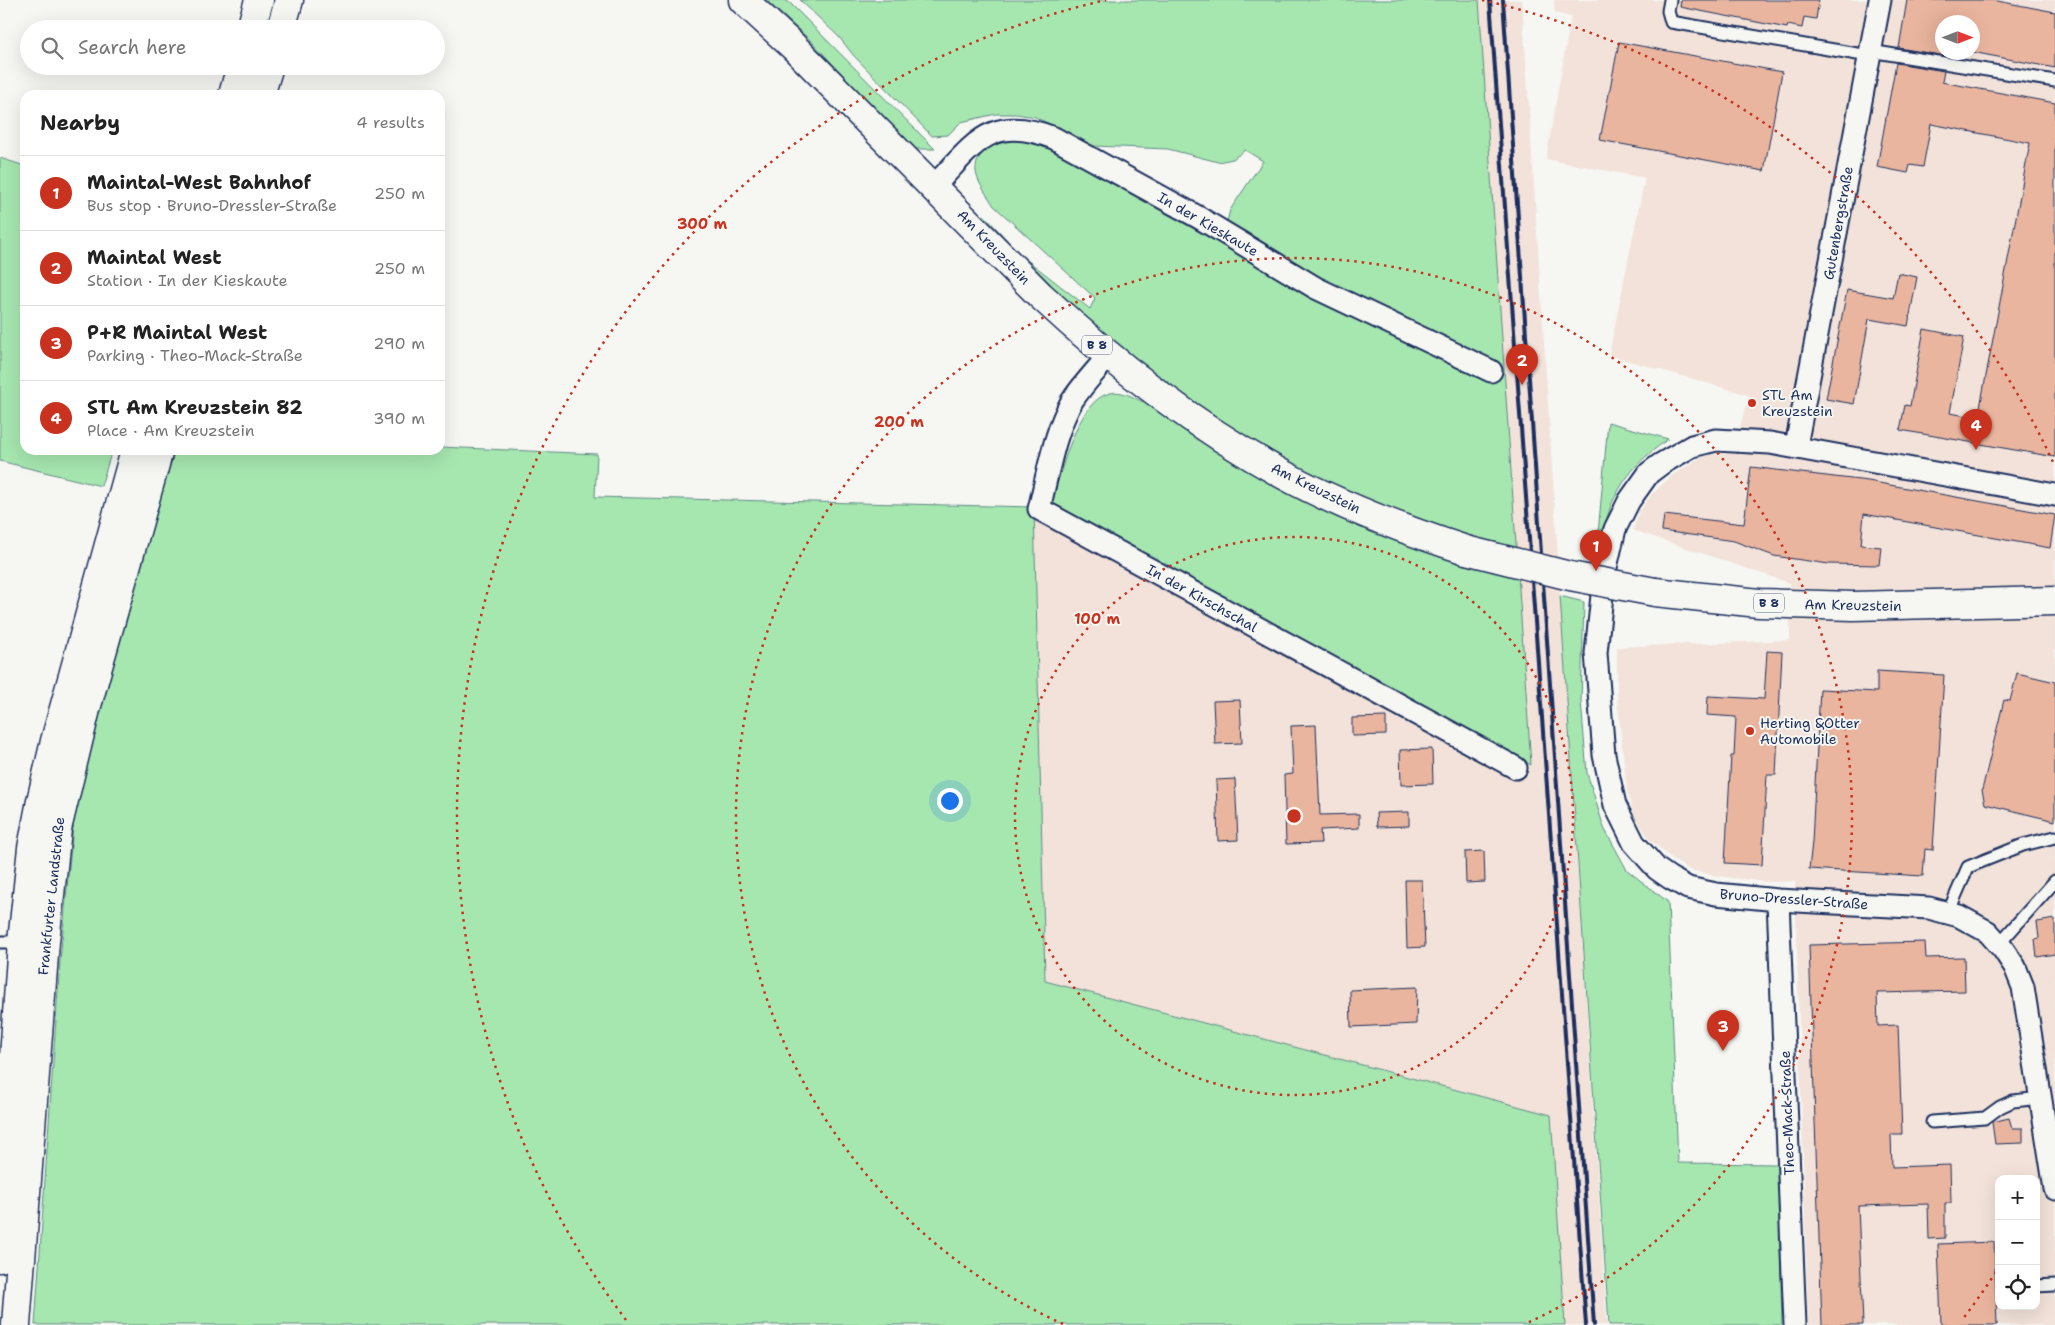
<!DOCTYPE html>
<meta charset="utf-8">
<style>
body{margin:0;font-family:"Shantell Sans",sans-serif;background:#f2f2f2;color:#222}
.controls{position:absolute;right:15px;bottom:15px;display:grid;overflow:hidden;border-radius:10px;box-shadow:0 5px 20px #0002}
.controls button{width:45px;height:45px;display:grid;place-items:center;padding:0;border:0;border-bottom:1px solid #e0e0e0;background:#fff;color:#222;font:25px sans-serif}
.compass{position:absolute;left:1935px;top:15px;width:45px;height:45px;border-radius:50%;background:#fff;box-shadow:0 5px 20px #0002;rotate:90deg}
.you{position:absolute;left:949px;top:800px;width:18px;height:18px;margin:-12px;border:4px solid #fff;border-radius:50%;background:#1a73e8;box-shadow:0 0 0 8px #1a73e833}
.badge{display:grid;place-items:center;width:32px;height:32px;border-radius:50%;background:#c8321e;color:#fff;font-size:16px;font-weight:700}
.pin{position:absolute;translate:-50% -41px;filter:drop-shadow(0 1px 2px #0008)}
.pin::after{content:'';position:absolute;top:26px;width:18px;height:15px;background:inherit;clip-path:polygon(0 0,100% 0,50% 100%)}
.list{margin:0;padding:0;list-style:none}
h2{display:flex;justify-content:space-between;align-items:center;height:65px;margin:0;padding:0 20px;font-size:21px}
h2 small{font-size:16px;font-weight:400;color:#767676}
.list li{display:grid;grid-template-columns:32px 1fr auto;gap:15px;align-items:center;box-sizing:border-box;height:75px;padding:0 20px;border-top:1px solid #e0e0e0}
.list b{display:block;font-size:19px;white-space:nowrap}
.list p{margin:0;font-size:16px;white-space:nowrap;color:#767676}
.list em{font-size:16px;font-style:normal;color:#767676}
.icon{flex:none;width:28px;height:28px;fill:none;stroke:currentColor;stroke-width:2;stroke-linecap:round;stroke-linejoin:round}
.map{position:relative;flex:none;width:2055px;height:1325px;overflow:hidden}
.search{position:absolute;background:#fff;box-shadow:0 5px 20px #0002;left:20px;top:20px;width:425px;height:55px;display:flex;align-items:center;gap:12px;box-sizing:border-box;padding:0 18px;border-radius:28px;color:#767676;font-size:19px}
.panel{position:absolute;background:#fff;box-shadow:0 5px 20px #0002;left:20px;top:90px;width:425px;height:365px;border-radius:15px}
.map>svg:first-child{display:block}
.built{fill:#f2e2d9;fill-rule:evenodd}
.green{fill:#a6e6af;stroke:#608a86}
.building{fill:#eab59e;stroke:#1b2f5e}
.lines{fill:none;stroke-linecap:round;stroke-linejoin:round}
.service-casing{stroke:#1b2f5e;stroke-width:15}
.minor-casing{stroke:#1b2f5e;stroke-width:25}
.secondary-casing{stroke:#1b2f5e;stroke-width:31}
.primary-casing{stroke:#1b2f5e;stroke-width:31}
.service{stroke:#f6f6f2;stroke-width:11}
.minor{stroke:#f6f6f2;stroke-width:21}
.secondary{stroke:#f6f6f2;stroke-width:28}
.primary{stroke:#f6f6f2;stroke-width:28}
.rail{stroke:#1b2f5e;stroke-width:4}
.primary-bridge-casing{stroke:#1b2f5e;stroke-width:31;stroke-linecap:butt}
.primary-bridge{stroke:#f6f6f2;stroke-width:28}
.ring{fill:none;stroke:#c8321e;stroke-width:2.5;stroke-dasharray:2.5 5}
.poi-dot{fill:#c8321e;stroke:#f6f6f2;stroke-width:2}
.labels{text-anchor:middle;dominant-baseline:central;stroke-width:4;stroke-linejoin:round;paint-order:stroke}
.shield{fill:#f6f6f2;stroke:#5d6b8a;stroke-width:1}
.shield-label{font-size:12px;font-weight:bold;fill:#1b2f5e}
.street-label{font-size:14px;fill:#1b2f5e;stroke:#f6f6f2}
.poi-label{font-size:14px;fill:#1b2f5e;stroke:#f6f6f2;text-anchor:start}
.centre{fill:#c8321e;stroke:#f6f6f2;stroke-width:2.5}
.ring-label{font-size:15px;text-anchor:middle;font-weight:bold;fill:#c8321e;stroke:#f6f6f2;stroke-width:4;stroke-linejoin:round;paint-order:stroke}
</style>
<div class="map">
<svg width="2055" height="1325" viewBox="0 0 2055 1325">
<rect width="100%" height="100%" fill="#f6f6f2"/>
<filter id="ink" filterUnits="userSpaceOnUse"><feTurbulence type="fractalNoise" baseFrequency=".02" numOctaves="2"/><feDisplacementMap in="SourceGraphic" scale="10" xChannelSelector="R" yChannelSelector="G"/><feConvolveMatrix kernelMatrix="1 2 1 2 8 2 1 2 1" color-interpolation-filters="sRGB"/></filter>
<g filter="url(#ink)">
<path class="built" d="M1479,0H1522L1607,1325H1565L1551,1115L1045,981L1034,507L1052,503L1530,765Z
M1554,0H2055V1325H1808L1795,881L1768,882L1717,876L1690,870L1675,861L1650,840L1634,815L1627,792L1617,696V647L1790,640V583L1633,530L1639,512L1651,495L1674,474L1703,456L1733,453L1749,395L1609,355L1645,178L1546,159L1571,17L1555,13ZM1942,22H1972V52H1942ZM1999,1179H2036V1306H1999Z"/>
<path class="green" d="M766,0H785L790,3L935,149H913L811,41Z
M800,0H1479L1531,765L1052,503C1060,475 1077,400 1110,393C1122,390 1133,397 1143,402L1159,378L1086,319L1025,265L983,219L984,215L1022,256L1090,309L1095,298L994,206C988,196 978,184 976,172C973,147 1009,137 1029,140C1036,141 1044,146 1050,149L1221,244L1230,210L1263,161L1245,150L1233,159L1218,162L1168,149L1094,146L1035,117L1016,114H996L961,122L948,135L932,136L854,56L839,37Z
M0,158L25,166V450H112L101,486L0,461Z
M1608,422L1668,439C1640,460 1628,471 1612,503C1607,514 1607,525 1598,534Z
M440,447L597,454L595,497L1034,507L1045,981L1551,1115L1565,1325H35L60,961L73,826L81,781L174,450H440Z
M1560,596L1584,602L1581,701L1587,773L1604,828L1627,870L1668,902L1678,1163L1778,1164L1782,1325H1609Z"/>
<path class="building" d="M1681,0H1819L1816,19L1804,17L1802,28L1788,25L1787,28L1680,7Z
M1907,0H1992L2055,12V68L1972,52V22H1942V52H1947L1946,56L1899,48Z
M1619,42L1782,72L1764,171L1600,140Z
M1896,63L1944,71L1942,82L2055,103V457L1900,430L1905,405L1910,406L1924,329L1964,337L1950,413L1978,418L2030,143L1931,124L1923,167L1910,165L1908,173L1877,167Z
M1898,273L1917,277L1908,326L1869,319L1854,404L1826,399L1847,290L1893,298Z
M1751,467L1868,481L2055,515L2050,548L1864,514L1861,545L1881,547L1879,565L1829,564L1774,556L1734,541L1662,531L1664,515L1744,524Z
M1767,651L1782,652L1776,775H1767L1762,865L1725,863L1731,756H1734L1736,717L1707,715L1708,696L1764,699Z
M1877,671L1944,675L1933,850L1925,849L1923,876L1809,869L1812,842L1820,689L1877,692Z
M2017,673L2055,682V821L1985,804L1982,790L2004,700L2010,701Z
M1240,700L1242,743L1215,744L1213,701Z
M1386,717V735L1352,736V718Z
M1316,725L1320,815L1359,814V828L1320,830L1321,843L1286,844L1284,775L1293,774L1291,726Z
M1432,749L1433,784L1401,785L1400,750Z
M1235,779L1238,840L1218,841L1216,780Z
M1409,812V826L1377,827L1376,813Z
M1484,851L1485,882L1466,883L1465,852Z
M1405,880H1422L1425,947L1407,948Z
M2055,919V954L2037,957L2035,939L2039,938L2037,922Z
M1925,942L1926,958L1964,957L1965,991L1877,993L1878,1026L1898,1025L1902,1134H1891L1892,1167L1950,1165L1951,1203H1945V1238L1929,1239L1928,1204L1858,1206L1863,1325H1822L1809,945Z
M1417,987L1416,1024L1351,1027L1350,990Z
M2009,1118L2012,1128H2023V1143L1995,1144L1992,1122Z
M1994,1242L1997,1325H1941L1938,1244Z"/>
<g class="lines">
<defs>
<path id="service" d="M1670,0L1668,11L1671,22L1869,56
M1870,51L2055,81
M1948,913L1968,867L2023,845L2055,837
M0,942H22
M1999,944L2055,881
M1932,1122L1985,1118L2000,1107L2013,1101L2041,1098
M2036,1286L2055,1285"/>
<path id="minor" d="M934,186C975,144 990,113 1054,138L1198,217L1316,288L1491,371
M1109,355C1097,370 1082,385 1072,401C1054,433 1048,473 1039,509L1516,768
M1796,446L1880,0
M2055,495L1770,443L1716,440L1692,446L1661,464L1649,473L1629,501L1615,529L1604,576L1596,653L1604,755L1615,805L1634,843L1657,869L1670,878L1688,888L1716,894L1778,900L1929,908L1959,916L1988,932L2003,949L2015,967L2023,987L2055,1189
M1778,900L1795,1325"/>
<path id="secondary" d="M251,29L259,0
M281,29L289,0
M233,95L241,66
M260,95L269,66
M0,1258L22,942L32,848L41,801L55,741L135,450
M16,1325L45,942L57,829L86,709L159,450"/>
<path id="primary" d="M743,0L794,47L1040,295C1114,364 1195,426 1284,475C1341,506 1404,530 1466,550
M1655,592L1759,603L1853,606L2055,601"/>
</defs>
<use href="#service" class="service-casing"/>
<use href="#minor" class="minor-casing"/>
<use href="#secondary" class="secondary-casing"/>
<use href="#primary" class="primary-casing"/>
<use href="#service" class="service"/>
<use href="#minor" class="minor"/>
<use href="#secondary" class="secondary"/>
<use href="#primary" class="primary"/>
<path class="rail" d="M1490,0L1586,1325
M1503,0L1594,1325"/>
<defs>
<path id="primary-bridge" d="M1466,550L1570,576L1655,592"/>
</defs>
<use href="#primary-bridge" class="primary-bridge-casing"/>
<use href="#primary-bridge" class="primary-bridge"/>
</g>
</g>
<g class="ring">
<circle cx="1294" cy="816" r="279"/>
<path d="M1063 1324A558 558 0 1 1 1525 1324"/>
<path d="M1996 1272A837 837 0 0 1 1962 1320M626 1320A837 837 0 0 1 1106 0M1482 0A837 837 0 0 1 2053 462"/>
</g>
<g class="poi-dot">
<circle cx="1752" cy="403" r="5"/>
<circle cx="1750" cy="731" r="5"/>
</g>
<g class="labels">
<g class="shield">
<rect x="1082" y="335.5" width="30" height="19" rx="4"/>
<rect x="1754" y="593.5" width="30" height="19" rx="4"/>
</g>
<g class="shield-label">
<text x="1097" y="345">B 8</text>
<text x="1769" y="603">B 8</text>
</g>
<g class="street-label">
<text transform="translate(1838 223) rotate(-80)">Gutenbergstraße</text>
<text transform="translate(1208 224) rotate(30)">In der Kieskaute</text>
<text transform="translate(994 247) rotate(46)">Am Kreuzstein</text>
<text transform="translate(1316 488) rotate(26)">Am Kreuzstein</text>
<text transform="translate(1202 598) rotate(29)">In der Kirschschal</text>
<text transform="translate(1853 605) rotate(1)">Am Kreuzstein</text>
<text transform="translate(51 896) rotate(-84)">Frankfurter Landstraße</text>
<text transform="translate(1794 899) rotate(4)">Bruno-Dressler-Straße</text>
<text transform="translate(1787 1113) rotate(-92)">Theo-Mack-Straße</text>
</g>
<g class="poi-label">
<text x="1762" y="395">STL Am<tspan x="1762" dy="16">Kreuzstein</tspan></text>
<text x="1760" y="723">Herting &amp;Otter<tspan x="1760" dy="16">Automobile</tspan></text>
</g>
</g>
<circle cx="1294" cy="816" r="8" class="centre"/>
<g class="ring-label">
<text x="702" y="229">300 m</text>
<text x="899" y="427">200 m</text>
<text x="1097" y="624">100 m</text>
</g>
</svg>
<div class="controls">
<button>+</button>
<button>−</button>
<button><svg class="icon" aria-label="locate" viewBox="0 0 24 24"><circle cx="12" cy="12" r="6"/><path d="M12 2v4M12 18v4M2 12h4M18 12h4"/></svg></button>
</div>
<svg class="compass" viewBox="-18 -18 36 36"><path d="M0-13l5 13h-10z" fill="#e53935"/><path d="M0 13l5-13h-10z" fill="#767676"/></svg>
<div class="you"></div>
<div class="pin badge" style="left:1596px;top:571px">1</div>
<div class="pin badge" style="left:1522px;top:385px">2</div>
<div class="pin badge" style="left:1723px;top:1051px">3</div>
<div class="pin badge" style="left:1976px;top:450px">4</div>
<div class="search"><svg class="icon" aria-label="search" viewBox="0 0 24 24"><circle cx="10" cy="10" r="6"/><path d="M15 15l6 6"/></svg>Search here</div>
<section class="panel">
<h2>Nearby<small>4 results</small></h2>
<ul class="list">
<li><span class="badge">1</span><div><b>Maintal-West Bahnhof</b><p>Bus stop · Bruno-Dressler-Straße</p></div><em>250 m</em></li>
<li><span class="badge">2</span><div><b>Maintal West</b><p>Station · In der Kieskaute</p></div><em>250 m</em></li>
<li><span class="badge">3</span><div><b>P+R Maintal West</b><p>Parking · Theo-Mack-Straße</p></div><em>290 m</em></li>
<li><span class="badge">4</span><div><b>STL Am Kreuzstein 82</b><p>Place · Am Kreuzstein</p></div><em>390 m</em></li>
</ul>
</section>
</div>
